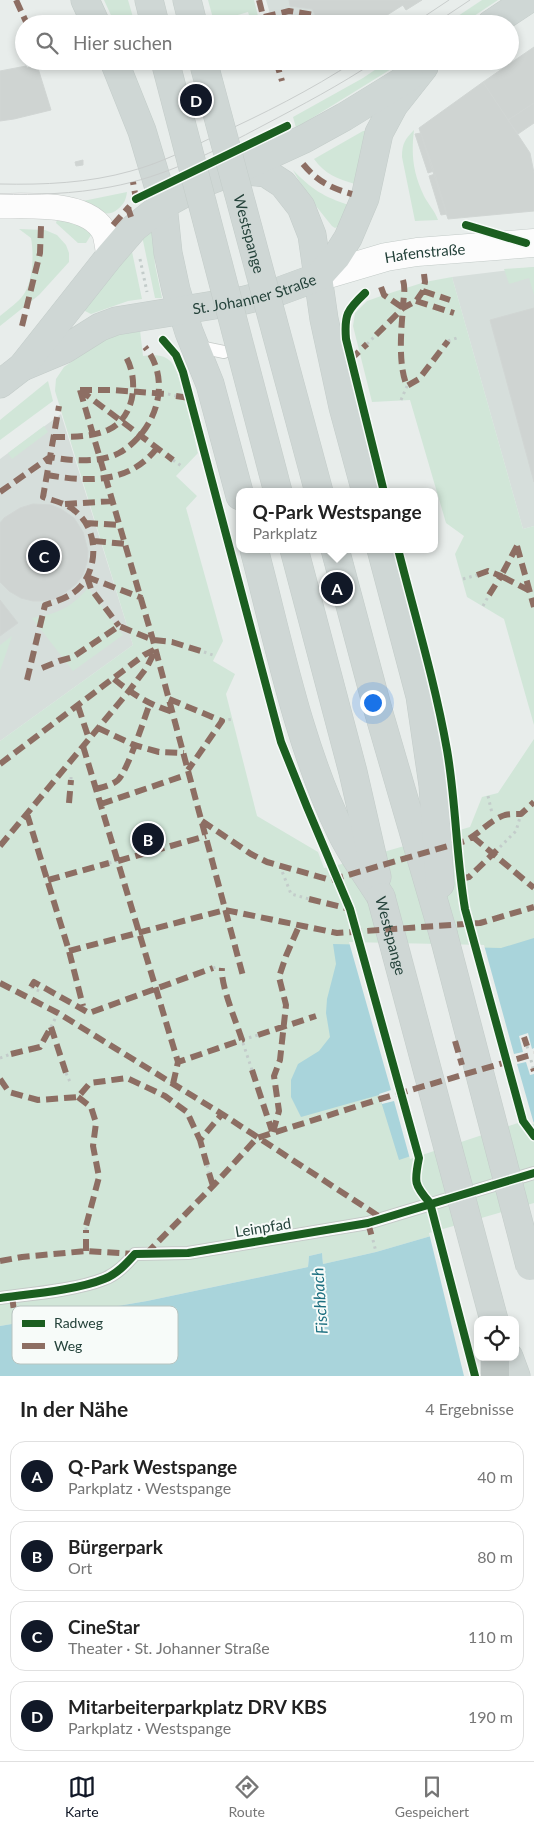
<!DOCTYPE html>
<html lang="de">
<meta charset="utf-8">
<style>
body{margin:0;font-family:Lato,sans-serif;background:#f2f2f2;color:#222}
.controls{position:absolute;right:15px;bottom:15px;display:grid;overflow:hidden;border-radius:10px;box-shadow:0 2px 8px #0003}
.controls button{width:45px;height:45px;display:grid;place-items:center;padding:0;border:0;border-bottom:1px solid #e0e0e0;background:#fff;color:#222;font:25px sans-serif}
.you{position:absolute;left:372px;top:702px;width:18px;height:18px;margin:-12px;border:4px solid #fff;border-radius:50%;background:#1a73e8;box-shadow:0 0 0 8px #1a73e833}
.badge{display:grid;place-items:center;width:32px;height:32px;border-radius:50%;background:#111827;color:#fff;font-size:16px;font-weight:700}
.pin{position:absolute;translate:-50% -50%;border:2px solid #fff;box-shadow:0 1px 5px #0006}
.popup{position:absolute;left:236px;top:488px;width:202px;height:65px;box-sizing:border-box;display:grid;place-content:center;border-radius:10px;background:#fff;filter:drop-shadow(0 1px 4px #0005);font-size:16px;white-space:nowrap;color:#767676}
.popup b{font-size:19px;color:#222}
.popup::after{content:'';position:absolute;left:50%;top:100%;margin-left:-10px;border:10px solid transparent;border-top-color:#fff}
.list{margin:0;padding:0;list-style:none}
h2{display:flex;justify-content:space-between;align-items:center;height:65px;margin:0;padding:0 20px;font-size:21px}
h2 small{font-size:16px;font-weight:400;color:#767676}
.list li{display:grid;grid-template-columns:32px 1fr auto;gap:15px;align-items:center;box-sizing:border-box;height:70px;margin:0 10px 10px;padding:0 10px;border:1px solid #e0e0e0;border-radius:15px}
.list b{display:block;font-size:19px;white-space:nowrap}
.list p{margin:0;font-size:16px;white-space:nowrap;color:#767676}
.list em{font-size:16px;font-style:normal;color:#767676}
.icon{flex:none;width:28px;height:28px;fill:none;stroke:currentColor;stroke-width:2;stroke-linecap:round;stroke-linejoin:round}
.map{position:relative;flex:none;width:534px;height:1376px;overflow:hidden}
.search{position:absolute;background:#fff;box-shadow:0 2px 8px #0003;left:15px;right:15px;top:15px;height:55px;display:flex;align-items:center;gap:12px;box-sizing:border-box;padding:0 18px;border-radius:28px;color:#767676;font-size:19px}
.sheet{height:385px;background:#fff}
nav{display:flex;justify-content:space-around;align-items:center;box-sizing:border-box;height:70px;border-top:1px solid #e0e0e0;background:#fff;font-size:14px;color:#767676}
nav a{display:grid;justify-items:center;gap:2px}
nav .on{color:#111827}
.map>svg:first-child{display:block}
.built{fill:#d6dedb}
.green{fill:#d1e6d8}
.water{fill:#a9d4db;fill-rule:evenodd}
.pier{fill:#e8edeb;fill-rule:evenodd}
.building{fill:#cfd4d2;stroke:#d1d6d4}
.lines{fill:none;stroke-linecap:round;stroke-linejoin:round}
.lane-casing{stroke:#c5cac8;stroke-width:14}
.street-casing{stroke:#c5cac8;stroke-width:26}
.secondary-casing{stroke:#c3cbc8;stroke-width:29}
.primary-casing{stroke:#c3ccc9;stroke-width:29}
.highway-casing{stroke:#c3ccc9;stroke-width:29}
.path{stroke:#c3ccca;stroke-width:3;stroke-dasharray:2.5 4;stroke-linecap:butt}
.lane{stroke:#fcfcfc;stroke-width:12}
.street{stroke:#fcfcfc;stroke-width:25}
.secondary{stroke:#fcfcfc;stroke-width:28}
.primary{stroke:#cfd7d5;stroke-width:28}
.highway{stroke:#bcc4c2;stroke-width:28}
.tram{stroke:#c9cdcc;stroke-width:1}
.primary-bridge-casing{stroke:#c3ccc9;stroke-width:29;stroke-linecap:butt}
.primary-bridge{stroke:#cfd7d5;stroke-width:28}
.quiet{stroke:#8d6e63;stroke-width:6;stroke-dasharray:12 6;stroke-linecap:butt}
.cycleway-casing{stroke:#f7fbf9;stroke-width:11}
.cycleway{stroke:#1b5e20;stroke-width:8}
.labels{text-anchor:middle;dominant-baseline:central;stroke-width:4;stroke-linejoin:round;paint-order:stroke}
.street-label{font-size:15px;fill:#24423a;stroke:#f7fbf9}
.water-label{font-size:16px;font-style:italic;fill:#1c6f80;stroke:#f7fbf9}
.key{fill:#f7fbf9;stroke:#b8c4c0;stroke-width:1}
.key-label{font-size:14px;fill:#24423a}
</style>
<div class="map">
<svg width="534" height="1376" viewBox="0 0 534 1376">
<rect width="100%" height="100%" fill="#e8edeb"/>
<path class="built" d="M266,0H422L406,10L402,5L373,24H273Z
M285,61H311L297,70L286,66Z
M534,267V526L523,529L452,277Z
M61,414L133,645L0,741V459Z"/>
<path class="green" d="M104,0H128L135,24H115Z
M208,0H254L260,24H252L248,12L214,22Z
M482,0H498L462,24H446Z
M388,61H404L296,128L293,117L363,78Z
M414,130C411,155 413,173 424,196C428,204 435,211 438,220L415,221L402,157C402,144 405,139 414,130Z
M363,131H369L355,184C337,179 325,174 314,159Z
M293,170C311,189 324,197 349,205L339,226L335,228L332,226C317,208 304,191 293,170Z
M127,192C126,200 124,204 118,209C106,220 91,208 78,202Z
M58,217L81,223L91,235L86,243H78L56,223Z
M152,228L155,265L162,298H155L142,236Z
M19,229L45,230L57,235L66,245L69,253V262L39,295L0,326V316C8,309 18,303 24,294C33,280 34,254 31,238Z
M131,247L142,299L128,301L91,314L85,311L86,305Z
M534,267V295L529,278L509,284L504,269Z
M452,277L523,529L534,526V725L504,619L467,597L455,554L464,536L446,523L410,400L372,402L353,326L355,313L367,301L384,295L425,282Z
M140,330L143,356C152,355 162,354 169,360C182,369 194,435 198,453L176,476L197,496L186,508L223,641L213,661L235,674L226,694L257,816L318,852L324,868L342,864L470,827L482,797L498,793L534,739V1206L376,1252L323,1264L322,1253L309,1256L308,1267L147,1301L0,1326V741L133,645L55,391L56,379L64,367L106,338L120,332Z
M48,381L53,401L0,440V420Z
M44,426L48,432L12,459L8,453Z
M88,588L123,635L73,671L32,618C57,614 71,608 88,588Z
M12,636L0,671V645Z"/>
<path class="water" d="M534,938V1122L521,1119L399,1160L379,1095L301,1117L291,1097V1080L298,1064L319,1051L330,1037L326,1013L327,999L336,964L333,944L501,948Z
M534,1206V1376H0V1326L147,1301L308,1267L309,1256L322,1253L323,1264L376,1252ZM478,1320H515V1357H478Z"/>
<path class="pier" d="M349,942L484,945L514,1054L523,1052L519,1036L528,1033L532,1049L534,1048V1074L530,1075L526,1062L517,1064L534,1124L521,1122L410,1159L394,1101L382,1104L379,1094L391,1090Z
M534,1203V1376H464L429,1233ZM478,1320H515V1357H478Z"/>
<path class="building" d="M289,0H422L406,10L403,5L373,24H347L341,19L320,24L312,9L290,6Z
M534,47V103L508,120L483,82Z
M37,65L51,110L14,119L0,121V71L26,66L27,68Z
M483,82L530,153L534,173V211L448,219L419,128Z
M534,103V123L518,134L508,120Z
M421,133L434,171L428,173L415,134Z
M83,160V165L76,166L75,162Z
M435,174L447,214L441,215L429,176Z
M534,308V482L490,320Z
M33,504L51,505L61,509L74,518L83,532L88,551L87,562L83,575L76,584L58,598L46,601H33L21,598L9,591L0,582V523L4,518L20,508Z
M0,600L18,623L0,636Z"/>
<g class="lines">
<defs>
<path id="lane" d="M195,346L224,352
M0,1298C30,1294 77,1290 104,1279C117,1274 126,1264 135,1254L188,1253L368,1223L534,1173"/>
<path id="street" d="M0,206C29,206 91,201 105,234C107,241 108,250 109,257"/>
<g id="secondary">
<path id="s1" d="M318,277L386,257L417,252L534,243"/>
</g>
<g id="primary">
<path d="M85,0L96,24"/>
<path d="M149,0L155,24"/>
<path d="M187,0L193,24"/>
<path d="M491,24L527,0"/>
<path d="M114,61L142,131L159,188L163,205L168,253L176,290L189,332L210,384L240,496"/>
<path d="M237,170L266,173L283,184L301,207L312,235L324,319L343,407L366,492"/>
<path id="s2" d="M22,367L65,349L100,327L116,321L245,300L280,291L318,277L336,257L348,238L365,198L379,133L394,105L424,67"/>
<path d="M0,384L22,367L109,257L134,228L163,205L203,183L237,170L304,139L344,117L409,77"/>
<path d="M254,549C279,644 298,743 341,832C352,855 368,876 381,897"/>
<path d="M294,549L353,772L377,877"/>
<path d="M335,549L378,710L443,933"/>
<path d="M381,549L420,696L433,785L440,884"/>
<path d="M509,1357L516,1376"/>
</g>
<path id="highway" d="M495,1357V1376"/>
</defs>
<use href="#lane" class="lane-casing"/>
<use href="#street" class="street-casing"/>
<use href="#secondary" class="secondary-casing"/>
<use href="#primary" class="primary-casing"/>
<use href="#highway" class="highway-casing"/>
<path class="path" d="M140,259L147,292
M448,341L460,337
M367,344L376,335
M168,394L176,396
M401,400L407,386
M173,460L183,467
M463,579L477,575
M483,606L489,595
M204,652L216,656
M222,721L232,719
M71,777V780
M488,796L492,813
M500,847L516,831L521,814
M109,863L118,861
M280,866L291,894L309,899
M213,968L217,967
M31,987L41,992
M83,1006L84,1011
M51,1027L58,1013
M527,1046L528,1050
M0,1058L11,1054
M531,1060L533,1068
M252,1070L242,1040L258,1035
M66,1073L70,1082
M207,1165L209,1173
M86,1230V1226
M373,1240L376,1252
M14,1314L16,1323"/>
<use href="#lane" class="lane"/>
<use href="#street" class="street"/>
<use href="#secondary" class="secondary"/>
<use href="#primary" class="primary"/>
<use href="#highway" class="highway"/>
<path class="tram" d="M413,24L449,0
M434,24L470,0
M0,184C44,185 89,183 131,171C161,163 188,149 215,136C263,114 311,90 355,61
M0,194C37,195 73,194 110,187C165,177 215,151 264,125C302,105 340,85 376,61"/>
<defs>
<g id="primary-bridge">
<path d="M165,61L278,492"/>
<path id="s3" d="M203,61L319,492"/>
<path id="s4" d="M381,897L494,1320"/>
<path d="M443,933L530,1266"/>
</g>
</defs>
<use href="#primary-bridge" class="primary-bridge-casing"/>
<use href="#primary-bridge" class="primary-bridge"/>
<path class="quiet" d="M16,0L27,24
M259,0L265,24
M264,17L289,11L315,15
M276,61L282,81
M303,164C318,182 331,188 352,194
M131,217L128,208L136,199L133,182
M113,225L128,208
M403,280C406,290 403,298 403,308C401,331 398,365 407,386L419,379L448,341
M381,287L384,295L403,308
M423,291L450,300
M416,301L454,313
M22,326L40,253L41,226
M376,335L403,308L416,301L423,291L425,282L424,274
M350,360L367,344
M80,390L153,640L243,976
M80,390L173,460
M80,390H111L168,394
M176,396L190,398
M53,437C72,437 91,437 108,430C135,418 139,380 126,357
M47,475C88,482 129,484 157,448
M0,492L50,457C70,461 101,463 119,453C156,432 173,381 145,347
M65,504L114,501
M86,523L121,525
M94,541L126,544
M517,546L501,576L534,593
M517,546L534,607
M477,575L488,571L501,576L489,595
M87,577L91,589L119,626
M87,577L142,598
M42,668L59,661L73,657L119,626L153,640L172,642L204,652
M114,679C132,694 150,705 173,712
M27,680L45,605C57,601 71,597 80,587C99,566 98,529 75,511C66,503 54,501 43,497L59,406
M169,699L222,721L188,770
M78,706L89,739
M98,728L134,745L159,752L184,753
M83,746L178,1062
M0,764L144,655L156,649
M96,789C103,787 112,785 118,780C128,770 144,719 150,703
M69,803L71,780
M101,804L189,774
M27,814L69,951L83,1006
M202,821L251,854L267,862L331,880L465,841C479,834 490,820 505,815C510,814 516,814 521,814L534,802
M473,837L534,888
M0,846L129,691L147,667L156,649
M118,861L206,836
M460,879L469,877L500,847
M48,880L109,863
M309,899L350,909
M69,951L225,910L337,933L480,923L534,907
M0,983L58,1013L222,1114L383,1219
M31,987L34,982L89,1013L213,968
M51,1027L66,1073
M258,1035L316,1016
M524,1037L527,1046
M455,1041L462,1065
M11,1054L40,1047L51,1027
M533,1068L534,1071
M252,1070L272,1131
M0,1079L9,1092L38,1100L78,1097L90,1083L127,1078L165,1096L187,1112L200,1140
M173,1084L178,1062L242,1040C237,1024 220,984 222,968
M78,1097L91,1107L96,1123L93,1146L99,1177L86,1226
M273,1132L279,1111L274,1076L280,1060L286,1005L279,977L286,956L299,926
M207,1165L200,1140L222,1114
M209,1173L213,1186
M368,1223L372,1237
M86,1251V1230
M146,1254L213,1186L257,1138L380,1099L534,1054
M0,1261L22,1257L86,1251L135,1254
M12,1296L14,1311"/>
<defs>
<path id="cycleway" d="M136,199L287,126
M466,225L526,243
M365,293C347,310 344,315 346,339L384,492
M163,340L176,355L183,372L281,742L307,807L350,909L419,1158C414,1182 414,1185 430,1203L475,1376
M398,549C415,616 435,682 447,750C456,802 456,856 465,909L523,1121L534,1136
M0,1298C30,1294 77,1290 104,1279C117,1274 126,1264 135,1254L188,1253L368,1223L534,1173"/>
</defs>
<use href="#cycleway" class="cycleway-casing"/>
<use href="#cycleway" class="cycleway"/>
</g>
<g class="labels">
<g class="street-label">
<text stroke="none"><textPath href="#s3" startOffset="179">Westspange</textPath></text>
<text stroke="none"><textPath href="#s1" startOffset="110">Hafenstraße</textPath></text>
<text stroke="none"><textPath href="#s2" startOffset="246">St. Johanner Straße</textPath></text>
<text stroke="none"><textPath href="#s4" startOffset="40">Westspange</textPath></text>
<text transform="translate(263 1227) rotate(-9)">Leinpfad</text>
</g>
<g class="water-label">
<text transform="translate(319 1301) rotate(-94)">Fischbach</text>
</g>
</g>
<rect x="12" y="1306" width="166" height="58" rx="8" class="key"/>
<rect x="22" y="1320" width="23" height="7" fill="#1b5e20"/>
<rect x="22" y="1343" width="23" height="6" fill="#8d6e63"/>
<g class="key-label">
<text x="54" y="1328">Radweg</text>
<text x="54" y="1351">Weg</text>
</g>
</svg>
<div class="controls">
<button><svg class="icon" aria-label="locate" viewBox="0 0 24 24"><circle cx="12" cy="12" r="6"/><path d="M12 2v4M12 18v4M2 12h4M18 12h4"/></svg></button>
</div>
<div class="you"></div>
<div class="pin badge" style="left:337px;top:588px">A</div>
<div class="popup"><b>Q-Park Westspange</b>Parkplatz</div>
<div class="pin badge" style="left:148px;top:839px">B</div>
<div class="pin badge" style="left:44px;top:556px">C</div>
<div class="pin badge" style="left:196px;top:100px">D</div>
<div class="search"><svg class="icon" aria-label="search" viewBox="0 0 24 24"><circle cx="10" cy="10" r="6"/><path d="M15 15l6 6"/></svg>Hier suchen</div>
</div>
<section class="sheet">
<h2>In der Nähe<small>4 Ergebnisse</small></h2>
<ul class="list">
<li><span class="badge">A</span><div><b>Q-Park Westspange</b><p>Parkplatz · Westspange</p></div><em>40 m</em></li>
<li><span class="badge">B</span><div><b>Bürgerpark</b><p>Ort</p></div><em>80 m</em></li>
<li><span class="badge">C</span><div><b>CineStar</b><p>Theater · St. Johanner Straße</p></div><em>110 m</em></li>
<li><span class="badge">D</span><div><b>Mitarbeiterparkplatz DRV KBS</b><p>Parkplatz · Westspange</p></div><em>190 m</em></li>
</ul>
</section>
<nav>
<a class="on"><svg class="icon" aria-label="map" viewBox="0 0 24 24"><path d="M3 6l6-2 6 2 6-2v14l-6 2-6-2-6 2zM9 4v14M15 6v14"/></svg>Karte</a>
<a><svg class="icon" aria-label="directions" viewBox="0 0 24 24"><path d="M12 3l9 9-9 9-9-9zM9 14v-3h6M13 9l2 2-2 2"/></svg>Route</a>
<a><svg class="icon" aria-label="saved" viewBox="0 0 24 24"><path d="M7 4h10v16l-5-4-5 4z"/></svg>Gespeichert</a>
</nav>
